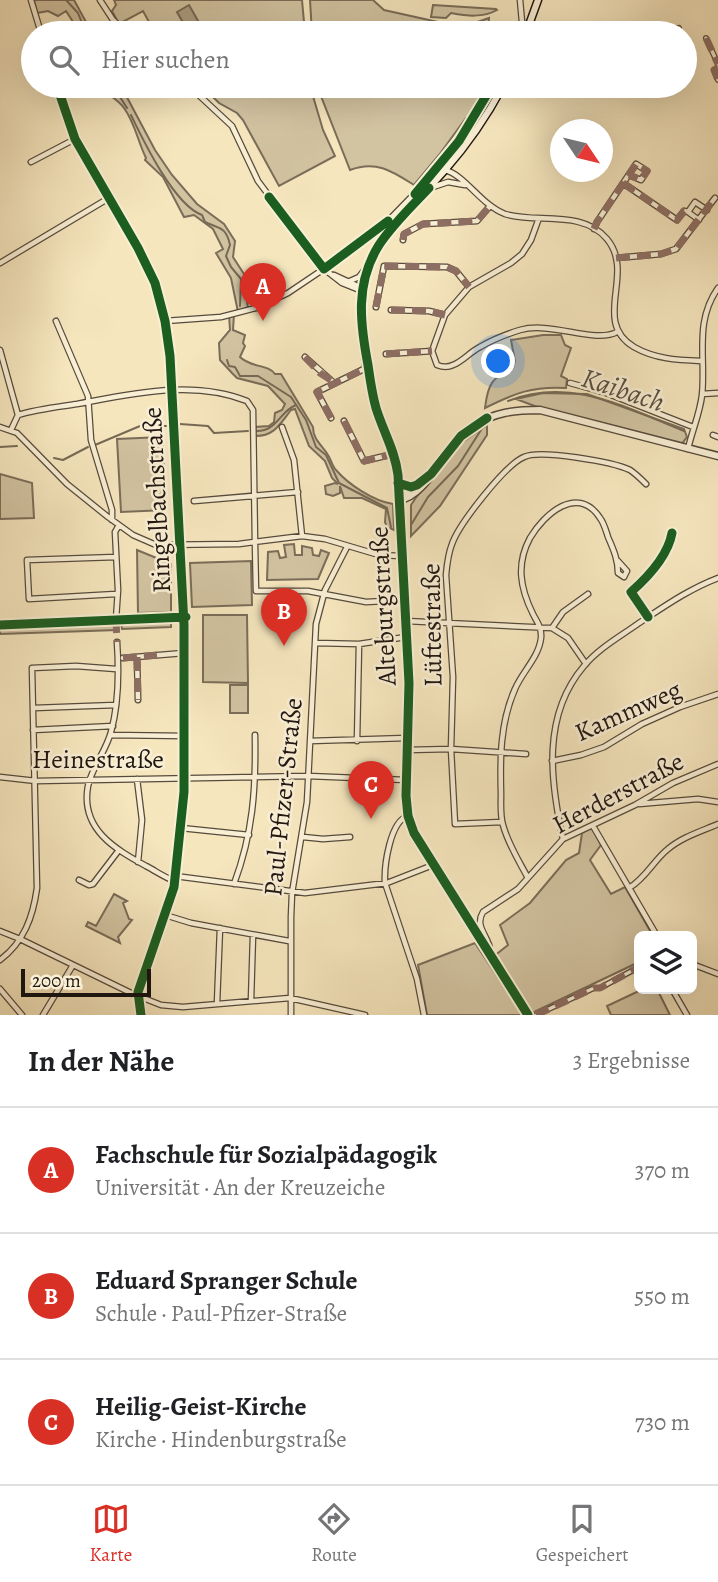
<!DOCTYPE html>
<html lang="de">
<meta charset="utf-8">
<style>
body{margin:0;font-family:Alegreya,serif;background:#f6f6f6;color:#202124}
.controls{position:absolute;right:21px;bottom:21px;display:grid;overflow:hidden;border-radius:10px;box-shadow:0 7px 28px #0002}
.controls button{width:63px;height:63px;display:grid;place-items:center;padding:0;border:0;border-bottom:2px solid #e0e0e0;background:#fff;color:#202124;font:35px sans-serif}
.compass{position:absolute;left:550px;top:119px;width:63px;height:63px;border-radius:50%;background:#fff;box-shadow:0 7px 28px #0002;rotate:125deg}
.scale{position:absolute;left:21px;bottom:18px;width:130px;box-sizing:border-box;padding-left:7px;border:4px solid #211711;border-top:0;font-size:19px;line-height:24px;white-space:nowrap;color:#211711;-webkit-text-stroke:5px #f9efd5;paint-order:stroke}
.you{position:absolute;left:499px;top:362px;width:24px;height:24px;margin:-18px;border:5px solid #fff;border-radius:50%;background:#1a73e8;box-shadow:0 0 0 10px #1a73e833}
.badge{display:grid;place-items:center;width:46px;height:46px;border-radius:50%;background:#d93025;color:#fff;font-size:23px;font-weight:700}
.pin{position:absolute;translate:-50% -58px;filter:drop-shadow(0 2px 4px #0008)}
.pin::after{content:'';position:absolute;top:37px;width:24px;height:21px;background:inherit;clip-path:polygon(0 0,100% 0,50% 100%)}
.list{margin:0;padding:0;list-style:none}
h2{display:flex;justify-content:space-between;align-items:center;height:91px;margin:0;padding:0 28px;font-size:30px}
h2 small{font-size:23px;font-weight:400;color:#757577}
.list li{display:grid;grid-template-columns:46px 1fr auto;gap:21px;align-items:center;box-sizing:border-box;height:126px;padding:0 28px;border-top:2px solid #e0e0e0}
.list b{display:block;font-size:26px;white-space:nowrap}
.list p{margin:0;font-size:23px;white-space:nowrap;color:#757577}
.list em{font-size:23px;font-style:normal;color:#757577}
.icon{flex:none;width:38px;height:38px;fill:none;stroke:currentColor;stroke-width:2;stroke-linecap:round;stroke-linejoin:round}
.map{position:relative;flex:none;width:718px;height:1015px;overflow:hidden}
.search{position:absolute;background:#fff;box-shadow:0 7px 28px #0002;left:21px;right:21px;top:21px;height:77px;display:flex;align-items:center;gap:18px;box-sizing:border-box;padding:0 24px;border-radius:38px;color:#757577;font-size:26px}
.sheet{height:469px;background:#fff}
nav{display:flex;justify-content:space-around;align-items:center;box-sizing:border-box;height:98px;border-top:2px solid #e0e0e0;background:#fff;font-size:19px;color:#757577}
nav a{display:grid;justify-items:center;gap:4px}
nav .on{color:#d93025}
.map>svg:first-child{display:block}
.green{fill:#d2c3a1;stroke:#7a6d59;stroke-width:2}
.water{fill:#aea083;stroke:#766955;stroke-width:2}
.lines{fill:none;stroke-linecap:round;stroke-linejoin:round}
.stream{stroke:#766955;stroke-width:2}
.pedestrian-casing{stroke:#564b3c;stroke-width:6}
.minor-casing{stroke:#564b3c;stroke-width:7}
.tertiary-casing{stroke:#564b3c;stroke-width:9}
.secondary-casing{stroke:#211711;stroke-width:9}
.pedestrian{stroke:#f9efd5;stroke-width:3.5}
.minor{stroke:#f9efd5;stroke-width:4.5}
.tertiary{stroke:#f9efd5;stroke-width:6}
.secondary{stroke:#f9efd5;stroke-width:6}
.quiet{stroke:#8d6e63;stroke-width:7;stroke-dasharray:14 7;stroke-linecap:butt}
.cycleway-casing{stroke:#f9efd5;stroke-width:13}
.cycleway{stroke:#1b5e20;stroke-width:9}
.labels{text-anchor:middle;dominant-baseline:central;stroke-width:5;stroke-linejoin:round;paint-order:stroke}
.street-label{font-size:26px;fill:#211711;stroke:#f9efd5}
.water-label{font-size:28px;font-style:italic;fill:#594e3f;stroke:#f9efd5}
</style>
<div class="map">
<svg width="718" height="1015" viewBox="0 0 718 1015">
<rect width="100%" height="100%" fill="#f6e6be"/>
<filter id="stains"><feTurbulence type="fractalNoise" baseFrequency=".00286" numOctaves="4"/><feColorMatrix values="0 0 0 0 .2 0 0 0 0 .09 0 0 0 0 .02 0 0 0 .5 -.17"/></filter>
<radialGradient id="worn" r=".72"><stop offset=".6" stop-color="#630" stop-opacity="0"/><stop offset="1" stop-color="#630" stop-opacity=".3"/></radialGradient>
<path class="green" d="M34,0H74L92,33H78L79,31L66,11L58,16L48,11L37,13Z
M114,0H302L305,33H155L143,11L119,24L112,11L116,5Z
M310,0H373L384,10L447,24L469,25L489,18L488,33H312Z
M433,5L496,9L497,10C483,18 467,16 451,13L446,18L431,17Z
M99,86H121L155,150L172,175L197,204L224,224L235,241L233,257L244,274L248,309L238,312L231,278L216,253L223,249L213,229L194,215L184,217L163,177L145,160L146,158C138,142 135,123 124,108C118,99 106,94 99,86Z
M202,86H310L323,130L335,156L279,186L243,120L237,113L219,103Z
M317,86H488L489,87L470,118H466L439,155L414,185C392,171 376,160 350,170Z
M234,314L233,330L245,335L243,343L245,346L240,357C251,368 268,364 275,374H281L313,427C313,440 322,445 328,455C331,459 332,466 336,470C348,484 373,501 393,504L394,530L387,527L385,522L386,509L362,498H344L340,486V493L333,496L326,494L325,486L335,483L338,484L332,478L325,461L309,446L295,409L291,410C280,424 274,437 254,436L255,427L269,426L274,422L275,413L282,410L285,404L268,386L237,378L232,373L220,360L219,343L230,330L229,315Z
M543,335H561L565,345L571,348L561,376L567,379L566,388C533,386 515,393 485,408C488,383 492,378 513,368L515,361L511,340Z
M543,393L587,394L684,429L687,437L680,446L540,408L516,399Z
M487,425V435L440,506L411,536V505L415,499L457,446Z
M162,437L166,510L121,512L117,439Z
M0,474L32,483L34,518L0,519Z
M294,544L295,555H302V546L312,548L313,555L319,556L321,550L329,553L318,579L267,580L268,552L278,551L280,558L286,557L284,545Z
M137,550L171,564V612L138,613Z
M251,561L252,605L192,607L190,563Z
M203,615H247L248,683L203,682Z
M116,620L117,630L0,634V625Z
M171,620V627L122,629L121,622Z
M230,685H248V713H230Z
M592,827L601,845L590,860L611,894L625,887L653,936H639V962L532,1013L493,957L508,945L500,925L530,903L566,860L579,853L582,833Z
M114,894L127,901L123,903L129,919L132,920L118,937L120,943L86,926L88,922L96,926Z
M475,943L523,1015H427L418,965Z
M643,989H657L670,1015H611L607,1006Z"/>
<path class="water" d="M189,5L205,33H189L177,12Z"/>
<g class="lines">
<path class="stream" d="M66,0L78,13L86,33
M113,86L127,108
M131,115C143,140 174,205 202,215L205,222C219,229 226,226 230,245L226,256L231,267L241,279L240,306
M227,360L229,366L235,367L240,376H258L291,397L306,420L316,447L326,455L339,483L387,508L391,527
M508,401C571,376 626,408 684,431
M180,424L208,426L214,433L248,431
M257,431C277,431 280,411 296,405
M95,445L140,426H166
M0,447L17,446
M54,458L63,460L88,447
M411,525L428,497L458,466L481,430"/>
<defs>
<path id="pedestrian" d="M669,33L679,28
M706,38L718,64
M718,68L714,70L718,80
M664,88L669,86
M0,625L186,617
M536,1015L594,988H600L639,967"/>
<path id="minor" d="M31,0L41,33
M100,0L113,20L127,33
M519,33L522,22L520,0
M57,86L75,139L138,248L155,283L165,321L170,356L184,625V792L174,887L138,992L141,1015
M189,86L232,126L258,181L324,269L342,283L362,291
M31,162L75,139
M445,170C465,175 481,205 505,214C537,224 582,209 607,239C636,274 591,321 634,347C655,359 677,360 701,361
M623,183L677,220L684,211L688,212
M430,188L448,182L465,185
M539,218L531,240L522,254L511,263L469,287L445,315L432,351L437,365C442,367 447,368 453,365C463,361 470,352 480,347C492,340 507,334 520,330C551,321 595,344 617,332
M699,220L688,212L695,202L707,210
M594,229L597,222L636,164L647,171L641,180L629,175
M403,240L404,234L423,224L477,221L490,206
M616,258L661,254L676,249L715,198
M0,263L109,198
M334,275L362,288
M350,281L359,277L368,265
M376,307L384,266L447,267L456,271L469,287
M391,310L429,311L445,315
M56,321L88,396L91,440L112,510V520
M165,321L221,317L256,308L288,293L355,248L384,225L419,189L459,141L492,86
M0,350L18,415L11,430
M386,354L432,351
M305,357L333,382
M570,383L606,393L693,427
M702,394L718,393
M18,415C37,409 57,407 77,404C131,394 193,379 247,401L253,410L255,543
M331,418L317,392L368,367
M344,421L364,461L393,454
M0,427L17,433L67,484L108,517L133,535L156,545L239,544L302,536L325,539L379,555L401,556
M282,427L294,460L302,536
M713,435L718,437
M688,449C692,431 700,413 702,395C706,357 694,322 718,288
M194,501L298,492
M255,543L256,591H308L366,602L404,600
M116,557L27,560L29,599L116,594
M116,619L118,590L115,532L119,525
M406,621L552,628L568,638L586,664
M552,628L563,612L588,594
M117,642C119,671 119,703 111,732C106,751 92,767 88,786C80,829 115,849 146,866C156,871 165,878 175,881
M315,643L359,644L406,637
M137,657L138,700
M123,658L184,653
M34,708L116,705
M33,730L113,726
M110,735L185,736
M310,741L407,738
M357,741L359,644
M407,750L451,749L526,754
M552,761L581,755L604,747L642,724L680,707L718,694
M0,777L36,781L308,776L406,780
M137,779L142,820L138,862
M639,804L698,799L718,802
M408,816C390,821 384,866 385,883L417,979L424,1015
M502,822L455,824L451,749L453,677L446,575C447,564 448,554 452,544C459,524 505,465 524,457C540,449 613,462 630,470C636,474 641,479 646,484
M593,826L657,936
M181,828L249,835
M303,837L323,839L350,837
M563,839C550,780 542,715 584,666C599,648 621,636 639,623C665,606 689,589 718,578
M175,876L305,893L387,883L433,865
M528,878C519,861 508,844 503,825C500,815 501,804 501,794C500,758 500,723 515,689C522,672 539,657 541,638C542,628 537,622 533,614C520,588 516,564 530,538C544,514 578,484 600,518C604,523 606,531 608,537C613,549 618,559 618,573L624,577L627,571L618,561
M79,880L89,885L93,884L119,850
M234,884C253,833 256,789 255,735
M629,888C646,878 653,861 668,849C682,837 702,831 718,824
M165,915L191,923L289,941
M0,931L20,939L133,994L161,1005L183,1007L290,998L365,1015
M490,954C492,938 473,928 483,912L518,889L563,839L635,805L673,783L718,764
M0,960C24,942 33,917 37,888L32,668L76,666L116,669
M692,964L718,974
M0,989L22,1015
M672,989L687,1015
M251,1000L253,935
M217,1003L220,928
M43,1015L73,965
M291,1015V917L292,893L307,802L316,624L325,590L347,547"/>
<path id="tertiary" d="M399,495L406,494L421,482
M399,500C427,497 447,443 472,427C493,412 516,410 540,410L718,456"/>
<path id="secondary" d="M526,33L538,0
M503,86C487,116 468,144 445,170C403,218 355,252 361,324C363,351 369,388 378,413C385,434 395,452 398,475L409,683L406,796L408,816L414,833L528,1015"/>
</defs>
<use href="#pedestrian" class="pedestrian-casing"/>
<use href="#minor" class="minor-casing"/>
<use href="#tertiary" class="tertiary-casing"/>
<use href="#secondary" class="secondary-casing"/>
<use href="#pedestrian" class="pedestrian"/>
<use href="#minor" class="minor"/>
<use href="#tertiary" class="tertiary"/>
<use href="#secondary" class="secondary"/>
<path class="quiet" d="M669,33L679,28
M706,38L718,64
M718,68L714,70L718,80
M664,88L669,86
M623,183L677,220L684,211L688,212
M594,229L597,222L636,164L647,171L641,180L629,175
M403,240L404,234L423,224L477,221L490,206
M616,258L661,254L676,249L715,198
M376,307L384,266L447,267L456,271L469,287
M391,310L429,311L445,315
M386,354L432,351
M305,357L320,373L334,382
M331,418L317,392L368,367
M344,421L364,461L394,454
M116,619L117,642
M137,657L138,700
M123,658L157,655
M536,1015L594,988H600L639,967"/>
<defs>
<path id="cycleway" d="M57,86L75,139L138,248L155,283L165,321L170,356L184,625V792L174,887L138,992L141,1015
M429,188C412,206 393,224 379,245C355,283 360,323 368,365C370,379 372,394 376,408C383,431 395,450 398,475L409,683L406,796L408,816L414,833L528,1015
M415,194L459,141L492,86
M269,197L324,269L388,221
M398,483L411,487L417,485L431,474L461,436L487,418
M648,617L631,592C648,577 668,555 672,533
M0,625L186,617"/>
</defs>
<use href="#cycleway" class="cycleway-casing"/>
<use href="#cycleway" class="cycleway"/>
</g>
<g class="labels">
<g class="street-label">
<text transform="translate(157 500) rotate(-93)">Ringelbachstraße</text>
<text transform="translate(383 606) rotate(-93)">Alteburgstraße</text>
<text transform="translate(432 625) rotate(-91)">Lüftestraße</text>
<text transform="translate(628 711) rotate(-24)">Kammweg</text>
<text x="98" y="759">Heinestraße</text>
<text transform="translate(618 793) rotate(-28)">Herderstraße</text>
<text transform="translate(283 797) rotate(-84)">Paul-Pfizer-Straße</text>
</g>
<g class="water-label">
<text transform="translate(623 390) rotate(18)">Kaibach</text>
</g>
</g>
<rect width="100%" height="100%" filter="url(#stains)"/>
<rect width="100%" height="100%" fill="url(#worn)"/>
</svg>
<div class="controls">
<button><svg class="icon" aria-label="layers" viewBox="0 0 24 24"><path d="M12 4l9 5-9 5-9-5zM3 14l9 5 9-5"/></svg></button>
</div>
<svg class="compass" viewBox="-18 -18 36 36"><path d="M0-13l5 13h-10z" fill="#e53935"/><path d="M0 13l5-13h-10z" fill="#757577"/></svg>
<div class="scale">200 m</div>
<div class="you"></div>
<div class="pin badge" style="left:263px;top:321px">A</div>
<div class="pin badge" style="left:284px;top:646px">B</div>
<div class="pin badge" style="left:371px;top:819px">C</div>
<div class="search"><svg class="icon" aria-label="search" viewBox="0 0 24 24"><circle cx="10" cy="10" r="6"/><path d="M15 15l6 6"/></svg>Hier suchen</div>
</div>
<section class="sheet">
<h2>In der Nähe<small>3 Ergebnisse</small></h2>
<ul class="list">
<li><span class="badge">A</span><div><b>Fachschule für Sozialpädagogik</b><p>Universität · An der Kreuzeiche</p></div><em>370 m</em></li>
<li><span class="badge">B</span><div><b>Eduard Spranger Schule</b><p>Schule · Paul-Pfizer-Straße</p></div><em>550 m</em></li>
<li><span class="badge">C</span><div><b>Heilig-Geist-Kirche</b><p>Kirche · Hindenburgstraße</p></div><em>730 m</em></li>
</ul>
</section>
<nav>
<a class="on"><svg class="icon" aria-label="map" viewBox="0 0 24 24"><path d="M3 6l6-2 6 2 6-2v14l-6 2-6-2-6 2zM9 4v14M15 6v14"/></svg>Karte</a>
<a><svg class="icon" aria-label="directions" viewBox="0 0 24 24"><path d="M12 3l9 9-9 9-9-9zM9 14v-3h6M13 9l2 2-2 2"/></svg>Route</a>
<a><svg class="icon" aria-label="saved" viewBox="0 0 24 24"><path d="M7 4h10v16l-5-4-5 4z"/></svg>Gespeichert</a>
</nav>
